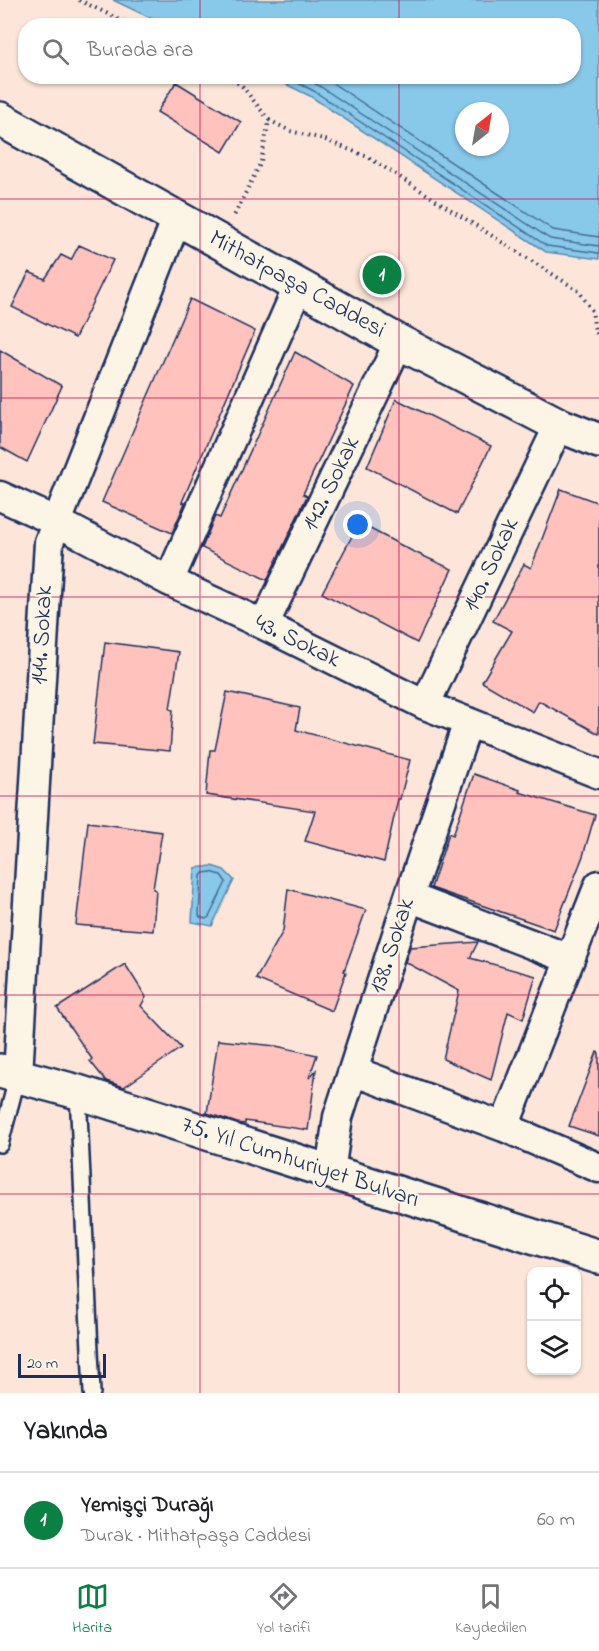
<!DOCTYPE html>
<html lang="tr">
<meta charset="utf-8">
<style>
body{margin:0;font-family:"Indie Flower",sans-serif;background:#f2f2f2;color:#202124}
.controls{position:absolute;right:18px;bottom:18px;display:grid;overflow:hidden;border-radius:12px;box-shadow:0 2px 4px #0004}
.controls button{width:54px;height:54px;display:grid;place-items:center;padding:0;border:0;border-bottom:2px solid #e0e0e0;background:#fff;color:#202124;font:30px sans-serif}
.compass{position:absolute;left:455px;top:102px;width:54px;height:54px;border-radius:50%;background:#fff;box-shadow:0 2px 4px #0004;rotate:31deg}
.scale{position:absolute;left:18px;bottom:15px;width:88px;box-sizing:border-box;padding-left:6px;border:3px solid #1b2f5e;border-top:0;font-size:16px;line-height:21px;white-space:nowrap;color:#1b2f5e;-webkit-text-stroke:4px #fcf5e5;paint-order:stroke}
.you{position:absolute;left:358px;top:525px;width:21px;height:21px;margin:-15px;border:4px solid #fff;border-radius:50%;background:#1a73e8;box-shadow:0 0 0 9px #1a73e833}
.badge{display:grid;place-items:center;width:39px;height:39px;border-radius:50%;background:#0b8043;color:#fff;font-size:20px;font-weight:700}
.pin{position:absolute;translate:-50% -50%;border:3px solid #fff;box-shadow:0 2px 6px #0006}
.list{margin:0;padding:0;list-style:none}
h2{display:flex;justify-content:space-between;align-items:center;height:78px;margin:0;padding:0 24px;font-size:26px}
h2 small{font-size:20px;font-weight:400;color:#757577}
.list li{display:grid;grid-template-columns:39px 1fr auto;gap:18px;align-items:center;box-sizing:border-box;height:96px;padding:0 24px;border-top:2px solid #e0e0e0}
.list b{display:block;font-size:22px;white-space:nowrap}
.list p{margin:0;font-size:20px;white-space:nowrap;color:#757577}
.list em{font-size:20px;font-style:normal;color:#757577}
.icon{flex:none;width:33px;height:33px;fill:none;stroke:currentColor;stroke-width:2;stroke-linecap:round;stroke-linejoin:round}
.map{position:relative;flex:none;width:599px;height:1393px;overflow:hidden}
.search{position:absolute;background:#fff;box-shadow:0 2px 4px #0004;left:18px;right:18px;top:18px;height:66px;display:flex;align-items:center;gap:15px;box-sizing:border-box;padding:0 21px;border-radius:24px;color:#757577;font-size:22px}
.sheet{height:174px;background:#fff}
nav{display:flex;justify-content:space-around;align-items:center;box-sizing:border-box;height:84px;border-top:2px solid #e0e0e0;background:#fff;font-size:16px;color:#757577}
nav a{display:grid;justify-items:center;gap:3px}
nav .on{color:#0b8043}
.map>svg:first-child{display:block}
.water{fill:#88c8e9;stroke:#5c8bb1;stroke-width:1.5;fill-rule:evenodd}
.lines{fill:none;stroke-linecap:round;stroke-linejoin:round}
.shore{stroke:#476c96;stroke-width:1.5}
.building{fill:#ffc2bc;stroke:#1b2f5e;stroke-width:1.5}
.lane-casing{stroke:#1b2f5e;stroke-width:20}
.street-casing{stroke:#1b2f5e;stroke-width:33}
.secondary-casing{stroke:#1b2f5e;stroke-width:38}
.primary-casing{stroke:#1b2f5e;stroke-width:38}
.path{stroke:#1b2f5e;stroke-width:4;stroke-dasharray:1.5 4.5;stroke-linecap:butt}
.lane{stroke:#fcf5e5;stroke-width:15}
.street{stroke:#fcf5e5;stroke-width:28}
.secondary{stroke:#fcf5e5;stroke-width:33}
.primary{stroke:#fcf5e5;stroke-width:33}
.grid{fill:none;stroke:#c2185b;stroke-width:1.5;stroke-opacity:0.55}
.labels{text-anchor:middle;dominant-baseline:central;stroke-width:4.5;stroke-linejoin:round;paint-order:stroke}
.street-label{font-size:24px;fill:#1b2f5e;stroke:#fcf5e5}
</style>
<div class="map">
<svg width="599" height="1393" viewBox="0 0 599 1393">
<rect width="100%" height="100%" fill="#fde6d9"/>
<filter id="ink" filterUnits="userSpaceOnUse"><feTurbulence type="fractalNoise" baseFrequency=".0167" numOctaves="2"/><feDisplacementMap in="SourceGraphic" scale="12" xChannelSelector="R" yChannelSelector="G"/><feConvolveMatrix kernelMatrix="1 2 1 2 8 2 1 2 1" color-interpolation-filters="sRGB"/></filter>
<g filter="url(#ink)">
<path class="water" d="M113,0H599V259L546,252L310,96L271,77L574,76V26L165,25ZM464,111H500V147H464Z
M212,866L224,870L234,880L212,926L192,922L195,868Z"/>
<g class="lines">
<path class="shore" d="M284,76L314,91L547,246L599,253
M302,76L318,85L550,239L599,246
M322,76L553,230L599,237
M211,872L221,875L226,882L209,917L206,919L200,917L199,915L201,876L203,873Z"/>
</g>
<path class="building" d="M176,82L241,122L223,152L157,112Z
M79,245L113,260L75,338L12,307L29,272L45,279L61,255L71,260Z
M190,299L255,331L182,502L185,503L172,533L102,502Z
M0,350L62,386L27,462L0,447Z
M295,352L354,386L303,494L307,496L267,580L202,548L215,516L220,518Z
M396,399L491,446L457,514L367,467Z
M561,489L599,503V734L539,701L533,712L482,682L512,631L493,621L524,564L531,568Z
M359,523L412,551L452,569L417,643L322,593Z
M105,642L179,652L170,709L173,710L170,751L93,744Z
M227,692L300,708L296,730L410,760L400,799H398L384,862L305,841L315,811L206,795L210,750H215Z
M474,774L520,790L519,792L595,815L583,856L554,930L431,888L449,833L453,835Z
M88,822L162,832L153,889L156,890L153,931L76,925Z
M288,889L366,910L344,971L346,972L332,1011L256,979L283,931Z
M478,942L470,958L536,976L523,1019L508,1012L491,1080L443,1059L459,991L405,962L410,947Z
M125,964L146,997L141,1006L181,1048L124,1087L106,1081L90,1061L92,1059L57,1008Z
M218,1040L276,1046L317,1055L309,1078L316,1070L308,1130L245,1121V1124L237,1123L207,1113Z
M597,1052L599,1053V1136L569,1126Z"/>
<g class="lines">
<defs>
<path id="lane" d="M78,1092L92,1393
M0,1144L18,1075"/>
<path id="street" d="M0,496L57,522L169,581L264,625L425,705L599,774
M169,581L298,287
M264,625L399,342
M425,705L559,425
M409,897L570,959
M353,1071L504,1127L599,1168
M18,1075L49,542L177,218
M504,1127L599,885
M330,1172L338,1117L409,897L468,722"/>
<path id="secondary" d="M0,1071L78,1092L599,1257"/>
<path id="primary" d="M0,119L399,342L559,425L599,441"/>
</defs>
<use href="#lane" class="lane-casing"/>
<use href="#street" class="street-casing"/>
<use href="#secondary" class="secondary-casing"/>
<use href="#primary" class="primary-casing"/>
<path class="path" d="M79,0L133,26
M227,76L242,86L269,120L261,162L234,216
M269,120L290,131L323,139L368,157L579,291L592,311L595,331L599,336"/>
<use href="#lane" class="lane"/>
<use href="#street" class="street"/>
<use href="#secondary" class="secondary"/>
<use href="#primary" class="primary"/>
</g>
</g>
<path class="grid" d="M200,0V26M399,0V26M200,76V1393M399,76V1393M0,199H599M0,398H599M0,597H599M0,796H599M0,995H599M0,1194H599"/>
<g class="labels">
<g class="street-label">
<text transform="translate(297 285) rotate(29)">Mithatpaşa Caddesi</text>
<text transform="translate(332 484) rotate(-64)">142. Sokak</text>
<text transform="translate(492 565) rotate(-65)">140. Sokak</text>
<text transform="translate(43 635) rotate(-87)">144. Sokak</text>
<text transform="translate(297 642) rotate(26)">43. Sokak</text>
<text transform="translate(393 946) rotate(-72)">138. Sokak</text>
<text transform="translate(300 1163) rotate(18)">75. Yıl Cumhuriyet Bulvarı</text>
</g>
</g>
</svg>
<div class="controls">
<button><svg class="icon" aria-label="locate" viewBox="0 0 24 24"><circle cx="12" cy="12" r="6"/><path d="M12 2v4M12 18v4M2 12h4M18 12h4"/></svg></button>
<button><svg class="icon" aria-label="layers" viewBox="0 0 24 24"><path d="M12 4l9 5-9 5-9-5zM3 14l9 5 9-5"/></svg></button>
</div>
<svg class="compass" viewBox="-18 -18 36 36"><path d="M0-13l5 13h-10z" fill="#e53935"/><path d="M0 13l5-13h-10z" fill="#757577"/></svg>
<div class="scale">20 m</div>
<div class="you"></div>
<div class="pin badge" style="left:382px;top:275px">1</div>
<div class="search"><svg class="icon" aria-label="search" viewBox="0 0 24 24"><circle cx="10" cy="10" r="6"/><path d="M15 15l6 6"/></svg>Burada ara</div>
</div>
<section class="sheet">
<h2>Yakında<small></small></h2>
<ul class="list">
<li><span class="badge">1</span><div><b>Yemişçi Durağı</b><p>Durak · Mithatpaşa Caddesi</p></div><em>60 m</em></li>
</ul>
</section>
<nav>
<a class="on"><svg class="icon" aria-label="map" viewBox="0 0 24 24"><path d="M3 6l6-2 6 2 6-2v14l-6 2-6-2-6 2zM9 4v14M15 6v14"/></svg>Harita</a>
<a><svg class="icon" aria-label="directions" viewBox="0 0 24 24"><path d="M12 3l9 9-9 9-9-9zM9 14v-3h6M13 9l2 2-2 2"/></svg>Yol tarifi</a>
<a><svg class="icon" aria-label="saved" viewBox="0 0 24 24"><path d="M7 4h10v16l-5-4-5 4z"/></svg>Kaydedilen</a>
</nav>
